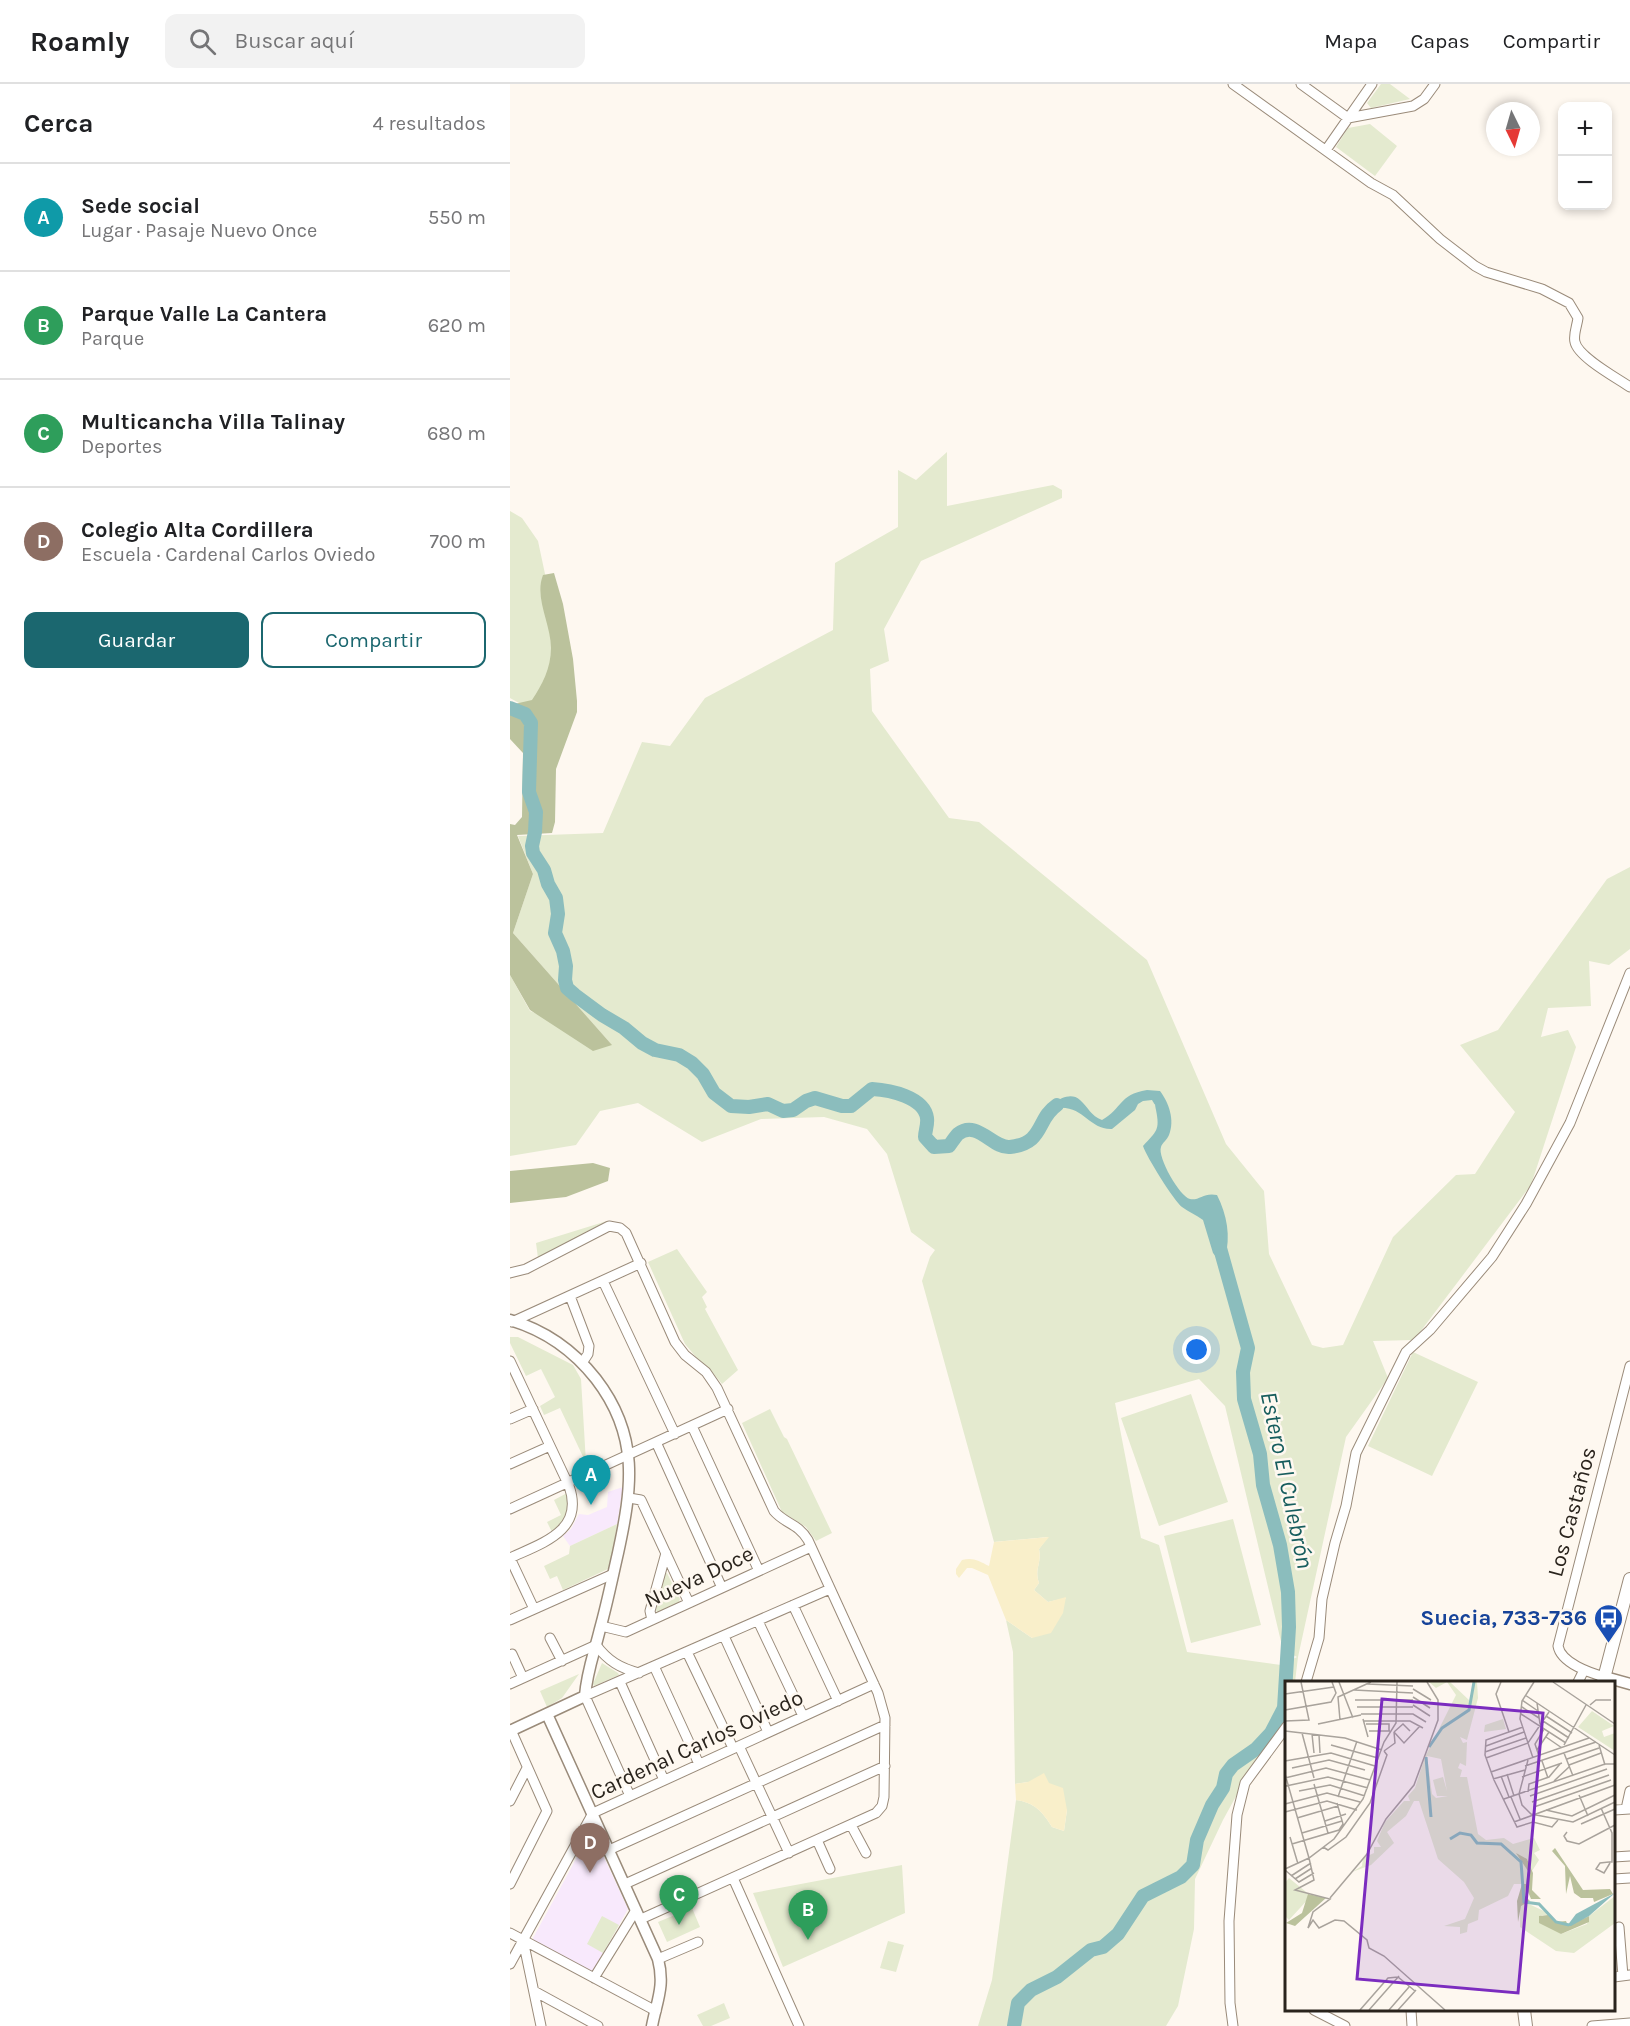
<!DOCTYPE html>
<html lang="es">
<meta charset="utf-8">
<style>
body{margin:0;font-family:Karla,sans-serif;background:#f2f2f2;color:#202124}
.controls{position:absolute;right:18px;top:18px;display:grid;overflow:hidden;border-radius:12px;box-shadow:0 3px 9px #0003}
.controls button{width:54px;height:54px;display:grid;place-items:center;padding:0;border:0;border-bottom:2px solid #e0e0e0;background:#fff;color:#202124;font:30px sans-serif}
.compass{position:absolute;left:976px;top:18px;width:54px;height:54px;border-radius:50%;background:#fff;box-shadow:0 3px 9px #0003;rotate:175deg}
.you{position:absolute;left:687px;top:1266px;width:21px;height:21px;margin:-15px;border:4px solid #fff;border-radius:50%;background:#1a73e8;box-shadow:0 0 0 9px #1a73e833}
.badge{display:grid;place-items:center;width:39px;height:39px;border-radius:50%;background:#1b676f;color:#fff;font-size:20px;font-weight:700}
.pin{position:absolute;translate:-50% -50px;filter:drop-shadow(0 2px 3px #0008)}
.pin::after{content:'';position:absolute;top:32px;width:21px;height:18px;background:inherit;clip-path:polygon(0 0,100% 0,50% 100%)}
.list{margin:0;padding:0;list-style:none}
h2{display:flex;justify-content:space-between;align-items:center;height:78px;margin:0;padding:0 24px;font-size:26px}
h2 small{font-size:20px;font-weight:400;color:#757577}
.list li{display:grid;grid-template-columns:39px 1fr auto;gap:18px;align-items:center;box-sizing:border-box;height:108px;padding:0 24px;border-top:2px solid #e0e0e0}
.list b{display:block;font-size:22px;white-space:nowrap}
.list p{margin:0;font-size:20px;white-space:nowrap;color:#757577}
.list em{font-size:20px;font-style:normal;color:#757577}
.actions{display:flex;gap:12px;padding:18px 24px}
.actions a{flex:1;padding:14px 0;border:2px solid #1b676f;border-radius:12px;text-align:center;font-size:21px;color:#1b676f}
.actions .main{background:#1b676f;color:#fff}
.icon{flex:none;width:33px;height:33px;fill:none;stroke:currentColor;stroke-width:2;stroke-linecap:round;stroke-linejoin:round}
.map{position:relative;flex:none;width:1120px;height:1942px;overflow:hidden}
header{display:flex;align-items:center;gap:36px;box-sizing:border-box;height:84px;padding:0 30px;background:#fff;border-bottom:2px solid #e0e0e0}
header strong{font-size:28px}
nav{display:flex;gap:33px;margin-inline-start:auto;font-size:21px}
.search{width:420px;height:54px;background:#f2f2f2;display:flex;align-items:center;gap:15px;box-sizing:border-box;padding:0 21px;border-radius:12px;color:#757577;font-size:22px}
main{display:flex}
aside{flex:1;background:#fff}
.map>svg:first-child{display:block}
.education{fill:#f8e9fc}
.green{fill:#e4eacf;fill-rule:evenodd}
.forest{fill:#bbc29c}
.sand{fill:#f9efca}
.water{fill:#8bbdbd}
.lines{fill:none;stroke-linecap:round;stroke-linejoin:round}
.river{stroke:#8bbdbd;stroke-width:14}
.minor-casing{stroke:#9a8b7a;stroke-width:11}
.tertiary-casing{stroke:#9a8b7a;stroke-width:13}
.secondary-casing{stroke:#9a8b7a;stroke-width:14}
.minor{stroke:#fff;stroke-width:9}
.tertiary{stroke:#fff;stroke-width:10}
.secondary{stroke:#fff;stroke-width:12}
.labels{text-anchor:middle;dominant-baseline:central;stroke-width:5;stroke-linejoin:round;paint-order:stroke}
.street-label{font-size:22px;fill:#2a241d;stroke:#fef8f0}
.transit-label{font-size:22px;font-weight:bold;fill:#164399;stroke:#fef8f0;text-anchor:end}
.water-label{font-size:24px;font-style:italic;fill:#175d5d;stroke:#fef8f0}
.inset-river{fill:none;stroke:#8bbdbd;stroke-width:3}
.inset-road{fill:none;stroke:#a9a39c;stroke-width:1.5}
.view{fill:#7b2cbf;fill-opacity:0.15;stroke:#7b2cbf;stroke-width:3}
.inset-edge{fill:none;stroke:#2a241d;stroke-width:3}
</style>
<header>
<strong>Roamly</strong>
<div class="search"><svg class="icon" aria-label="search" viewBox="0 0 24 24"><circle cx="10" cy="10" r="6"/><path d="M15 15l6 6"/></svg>Buscar aquí</div>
<nav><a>Mapa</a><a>Capas</a><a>Compartir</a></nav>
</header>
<main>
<aside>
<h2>Cerca<small>4 resultados</small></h2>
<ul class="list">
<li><span class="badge" style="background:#0f9aa8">A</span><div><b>Sede social</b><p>Lugar · Pasaje Nuevo Once</p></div><em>550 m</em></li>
<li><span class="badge" style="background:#2e9e5b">B</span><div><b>Parque Valle La Cantera</b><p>Parque</p></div><em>620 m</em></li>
<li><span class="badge" style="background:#2e9e5b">C</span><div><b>Multicancha Villa Talinay</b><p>Deportes</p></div><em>680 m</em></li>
<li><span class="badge" style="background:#8d6e63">D</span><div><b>Colegio Alta Cordillera</b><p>Escuela · Cardenal Carlos Oviedo</p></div><em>700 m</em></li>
</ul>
<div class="actions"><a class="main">Guardar</a><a>Compartir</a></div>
</aside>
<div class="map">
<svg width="1120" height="1942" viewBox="0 0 1120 1942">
<rect width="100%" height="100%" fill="#fef8f0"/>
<path class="education" d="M113,1403L107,1440L60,1462L53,1452L61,1445L69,1430L78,1431L97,1423L98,1408Z
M84,1752L118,1825L81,1890L24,1859L23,1854L78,1753Z"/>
<path class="green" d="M871,0H880L900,15L861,24L857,19Z
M860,40L887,62L865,92L826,63L838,44Z
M437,368V422L543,401L552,406V414L411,477L374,545L379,577L360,585L362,627L439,734L469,738L637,876L716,1060L754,1107L759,1170L802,1261L813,1264L833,1261L883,1153L946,1091L965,1090L1005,1028L950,961L988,946L1097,795L1120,783V865L1099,881L1079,877L1081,922L1038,924L1031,953L1058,946L1066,963L1021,1101L904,1256L863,1257L878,1294L836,1353L788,1573L785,1598H777L776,1633L747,1674L713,1736L685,1795L684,1845L668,1922L656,1942H468L482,1896L506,1716C525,1719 532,1727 542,1743L554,1747L557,1726L518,1698L505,1700L503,1568L496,1536L522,1554L556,1514L538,1518L524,1506L529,1499C524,1484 532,1480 529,1465L538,1453L484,1458L412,1197L420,1173L425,1166L401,1148L377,1070L357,1045L314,1033L251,1035L192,1058L128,1019L90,1027L66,1061L0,1072V891L20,927L101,960L3,849L23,790L8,752L93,749L132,658L160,662L195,614L323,546L325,479L388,443V386L406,396ZM689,1295L715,1322L773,1566L787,1573L771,1581L677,1568L649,1461L631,1454L605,1319Z
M0,427L12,434L28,457L65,631L45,639L0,614Z
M97,1137L28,1174L26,1159Z
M167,1165L197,1208L192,1213L197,1223L195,1225L228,1286L212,1300L199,1284L186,1273L175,1260L138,1178Z
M0,1253H8L63,1281L71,1295L76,1379L50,1324L34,1331L30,1322L45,1313L31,1285L16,1292L0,1259Z
M903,1268L968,1298L922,1392L858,1362Z
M681,1310L718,1418L649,1442L611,1334Z
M260,1325L274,1353L277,1355L322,1449L306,1457L296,1443L272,1428L232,1339Z
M57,1409C61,1428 54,1436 43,1450L37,1438L51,1431L44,1416Z
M723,1435L751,1541L681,1559L654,1452Z
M107,1440L100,1484L53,1506L47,1492L40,1495L34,1482L59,1470L60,1462Z
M157,1489L170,1515L168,1520L148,1530L146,1526L153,1490Z
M92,1579L108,1589L109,1591L84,1602L83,1600Z
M69,1590L52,1614L37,1623L30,1607Z
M392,1781L395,1829L273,1883L243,1809Z
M182,1824L190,1843L157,1858L148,1838Z
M92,1832L109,1841L93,1869L77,1860Z
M378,1857L394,1861L386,1888L370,1884Z
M214,1919L220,1934L201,1942H193L187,1931Z"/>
<path class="forest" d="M44,489L53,520L63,575L67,617V628L46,685L45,738L42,749L7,751L23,790L3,849L102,961L83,967L20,926L0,891V740L5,741L12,733L13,669L0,655V621L22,616C32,601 41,584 41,564C41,540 24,514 33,491Z
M83,1079L100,1084L98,1097L56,1113L0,1119V1087Z"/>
<path class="sand" d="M539,1453L529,1465C532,1480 524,1484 529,1499L524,1506L538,1518L556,1513L553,1529L541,1549L522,1554L496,1536L478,1491L462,1484H457L449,1494L446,1490V1485L452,1476C463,1473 469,1477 479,1482L484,1458Z
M534,1689L539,1699L553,1704L557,1726L554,1747L542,1743C532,1727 525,1719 506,1716L505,1700L518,1698Z"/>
<path class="water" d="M637,1006L650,1007C659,1019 665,1036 659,1051C657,1056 652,1059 651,1063C647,1073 670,1113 680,1115C689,1117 694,1108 707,1111C717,1131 721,1152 715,1174L708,1175L703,1169L693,1136C686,1131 679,1128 672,1123C664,1117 636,1072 633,1062C647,1047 650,1046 646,1026C644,1016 647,1025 642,1016L633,1017L628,1020L625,1026L602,1045C579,1046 574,1021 547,1024L539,1035L535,1034L533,1031C539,1021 558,1005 570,1016C578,1023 581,1032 592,1036C613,1024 608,1011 637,1006Z"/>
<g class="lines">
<path class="river" d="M0,624L15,630L21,639L19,708L26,728L25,748L22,762L23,769L34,786L38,800L46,814L48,830L45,849L53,867L56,882L55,896L57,904L65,911L92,931L114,944L132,959L145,966L169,971L182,979L193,990L204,1009L221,1022L239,1023L258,1020L273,1027L283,1026L296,1017L305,1014L332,1022H341L362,1005C380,1006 414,1013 417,1034C418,1041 415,1047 415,1053L424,1063L439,1062C442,1058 445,1053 448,1050C467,1035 483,1065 500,1063C535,1059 526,1035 547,1021
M504,1942L508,1919L521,1906L547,1893L581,1866L593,1863L608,1850L633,1812L671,1793L683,1781L687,1756L702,1721L713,1704L716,1690L723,1681L746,1665L761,1649L774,1624L779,1543L778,1508L770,1461L753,1401L750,1370L734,1315L733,1288L738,1264L708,1157"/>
<defs>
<path id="minor" d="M723,0L861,99L883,111L930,155L965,182L976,188L1032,205L1059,219L1068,234C1067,242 1063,251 1065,258C1068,273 1107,294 1120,303
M791,0L838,34L903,22L914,15L925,0
M816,66L862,0
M0,1189L16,1185L99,1142L110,1144L116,1149L165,1258L175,1271L196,1288L207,1304L264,1427C275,1440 288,1439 298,1456L368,1609L375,1634L374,1713L372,1722L366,1729L131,1835
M93,1197L165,1350
M60,1212L79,1262L78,1270L72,1279
M2,1238L131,1179
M0,1277L59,1402C75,1447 32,1459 0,1474
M0,1335L23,1325
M182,1342L249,1487
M146,1358L212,1504
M0,1380L40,1362
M119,1414L131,1416L179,1519
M0,1425L218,1325
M0,1474L24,1525
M283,1521L328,1617
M0,1536L103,1490
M142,1536L140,1527L156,1469
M248,1537L293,1632
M91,1542L116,1548L301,1463
M214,1552L258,1648
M40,1554L52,1577
M177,1568L223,1664
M2,1570L13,1594
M144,1582L189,1680
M1095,1593C1080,1589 1051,1579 1048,1562L1120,1282
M110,1598L154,1696
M796,1598L809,1554L812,1515L825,1459L836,1422L846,1369L896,1268L920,1246L982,1173L1016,1120L1060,1039L1120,889
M1068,1598L1074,1586
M0,1600L86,1561C98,1577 110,1584 129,1589
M229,1662L279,1769
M120,1712L75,1612L320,1505
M0,1717L17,1684
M1116,1725L1120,1707
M1104,1726L1120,1725
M341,1741L356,1769
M307,1756L320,1785
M99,1766L375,1641
M1104,1773L1120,1772
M223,1794L289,1942
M1104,1795L1120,1794
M0,1800L37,1727L1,1646
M115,1800L375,1682
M1109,1843L1113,1892
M0,1849L146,1927
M13,1856L31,1942
M148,1875L188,1858
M0,1880L83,1729L364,1600
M1104,1893L1120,1891
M84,1894L126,1826
M24,1907L88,1942
M804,1926L835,1942
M901,1926L902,1942
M723,1942L720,1919L719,1837L727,1731L735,1699L777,1642
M1082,1942L1120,1939"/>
<path id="tertiary" d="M0,1236C34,1246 64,1267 86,1295C130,1352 122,1404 108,1469C102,1495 97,1520 90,1545C84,1570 77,1587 75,1612L0,1647
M1095,1593L1120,1600
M37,1630L148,1875C155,1902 147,1916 142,1942"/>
<path id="secondary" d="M1093,1598L1120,1495
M1014,1926L1016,1942"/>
</defs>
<use href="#minor" class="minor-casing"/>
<use href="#tertiary" class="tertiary-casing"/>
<use href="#secondary" class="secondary-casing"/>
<use href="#minor" class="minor"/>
<use href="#tertiary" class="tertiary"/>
<use href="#secondary" class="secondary"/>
</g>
<defs>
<symbol id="bus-pin" viewBox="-11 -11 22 30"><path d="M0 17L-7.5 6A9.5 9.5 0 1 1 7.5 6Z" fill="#1a4fb4" stroke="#fef8f0"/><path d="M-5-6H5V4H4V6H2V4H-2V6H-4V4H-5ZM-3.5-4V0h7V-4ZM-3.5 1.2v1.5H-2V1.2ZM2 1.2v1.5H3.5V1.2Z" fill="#fff"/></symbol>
</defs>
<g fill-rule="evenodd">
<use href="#bus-pin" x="1082" y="1518" width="33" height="45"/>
</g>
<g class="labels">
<g class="street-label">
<text transform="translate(1062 1428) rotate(-75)">Los Castaños</text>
<text transform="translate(189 1493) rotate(-25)">Nueva Doce</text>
<text transform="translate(187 1661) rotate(-25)">Cardenal Carlos Oviedo</text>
</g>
<g class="transit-label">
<text x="1077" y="1534">Suecia, 733-736</text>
</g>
<g class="water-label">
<text transform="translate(777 1396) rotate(78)">Estero El Culebrón</text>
</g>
</g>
<g transform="translate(775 1597)">
<rect width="330" height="330" fill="#fef8f0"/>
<path d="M144,1H165L185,20L188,1H192L193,17L182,59L175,56L178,62L182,61L181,85L175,82L173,87L177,89L175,96H182L193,153L201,159L219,157L228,163L249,157L255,169L249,172L254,179L247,190L242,178V203H229L223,215L194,229L193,239L183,243L182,251L175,253V246L159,245L180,238L189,217L179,201L153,178L134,120H129L121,135L102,151L109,162L86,184L67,191L77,185L78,177L89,172V166H96L92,160L100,141L119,120H125L123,115L130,107L140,76L171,14L162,1L151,7ZM142,75L156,78L162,110L158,96L148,99L152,115H163L151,117L147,113ZM307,30L329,45L317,50L319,56L330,52V70L293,46ZM218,38L221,48L199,51L200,44ZM4,197L26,215L4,239L0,235V202ZM330,215V242L289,272L271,270L235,246V219L261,231L263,234H256L276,253L302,243L304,235Z" fill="#e4eacf" fill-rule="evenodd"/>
<path d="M270,167L298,209L325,208L328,213L309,221L308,217H296L289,212L285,195L281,213L280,185L267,170ZM231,172L242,178L248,192L247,209L256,218H246L241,206L240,215L245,220L236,225L233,241L232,220L237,203H241L243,190ZM23,213L41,217L10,245L1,242L17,232ZM263,234L271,241L281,240L283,245L304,235V241L276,253L254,242V235Z" fill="#bbc29c"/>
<path d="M330,212L304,235L286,245H282L291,233Z" fill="#8bbdbd"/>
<path class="inset-river" d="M144,66L157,47L184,29L189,1M141,76L146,136M165,158L175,152L186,154L192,162L216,163L236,181L239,221L254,223L271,241L284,244"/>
<path class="inset-road" d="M54,1L68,37M216,1L211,13L224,51M268,1L330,43M82,3L128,5M128,8L146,19M69,9L128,12M0,13L49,6M240,14L330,74M128,16L145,27M70,19H128M237,19L253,30M252,22L255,43M128,24L145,35M305,24L311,19H326M72,26H128M237,26L254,37M0,29L46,21L51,12L47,1M76,33H128L141,41M236,33L281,62M261,35L287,52M78,38L83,56M55,39L53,16L86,1M0,40L24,39L16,1M79,40H125L138,47M258,40L284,57M33,43L76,34M81,43H104V50M238,46L201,59L200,74L209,99L232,146L248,141L267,146L273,139M0,50L60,57L97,69M84,50H105M109,51L119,62L135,45M109,51L118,43L125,50M17,52L29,97M27,53L29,72M34,54L35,72M261,56L277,67M46,64L93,77M279,64L301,24M314,64L320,84M201,65L239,51M252,69L264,51M99,70L110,62L109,51M200,71L241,57M279,72L288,95M254,75L250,63L259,48M201,77L243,62L264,31M248,77L235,38L237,20L249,1M282,78L314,67M243,79L234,113L237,124L246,133L288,141L330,121M0,80L46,72L90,85M257,80L263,97M284,84L316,72M240,85L311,61M7,87L44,79L80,89M206,91L304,57M0,93L24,177M222,93L229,115M216,95L224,116M237,96L277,82M0,97L41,87L85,99M208,98L240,89M269,100L284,86M29,103L43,152M1,105L43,96L83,107M14,110L45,104L80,115M243,111L244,103L264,96L275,83M294,114L303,135M245,115L322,88M53,116L72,60M226,116L235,138M219,118L320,83H330M247,121L324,94M0,123L42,112L75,121M249,126L326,99M316,127L327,152V181H324M261,129L287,135L330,114M0,131L42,120L72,129M12,137L53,125M40,140L61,133M229,141L330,104M296,143L330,128M282,151L279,155L282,160L294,163L330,144M17,152L57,140M5,156L13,183M7,163L54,149L58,143L52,122M38,166L43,169L61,156L85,122L102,74L99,70M24,177L29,199L10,209L45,218L28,231L23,247L28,239L34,247L50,239L59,240L82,259L84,267L99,275L160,329M324,181L315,182L311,188L319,192L325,182M0,188L24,177L49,158L78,118L99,61L111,42L112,1M0,189L14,201L29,192M6,195L26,182M10,198L27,187M45,217L82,173L101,138L129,104L153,39V19L142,1M75,329L103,297L113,296L130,310M84,329L114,295M104,329L124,306M113,329L131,309"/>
<path class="view" d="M97,18L258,32L233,312L72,298Z"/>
<rect width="330" height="330" class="inset-edge"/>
</g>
</svg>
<div class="controls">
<button>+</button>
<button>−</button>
</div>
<svg class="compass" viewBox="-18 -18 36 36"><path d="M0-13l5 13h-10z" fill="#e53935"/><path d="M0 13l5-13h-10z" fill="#757577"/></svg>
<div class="you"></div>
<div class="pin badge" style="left:81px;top:1421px;background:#0f9aa8">A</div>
<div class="pin badge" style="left:298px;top:1856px;background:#2e9e5b">B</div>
<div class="pin badge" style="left:169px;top:1841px;background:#2e9e5b">C</div>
<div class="pin badge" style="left:80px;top:1789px;background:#8d6e63">D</div>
</div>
</main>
